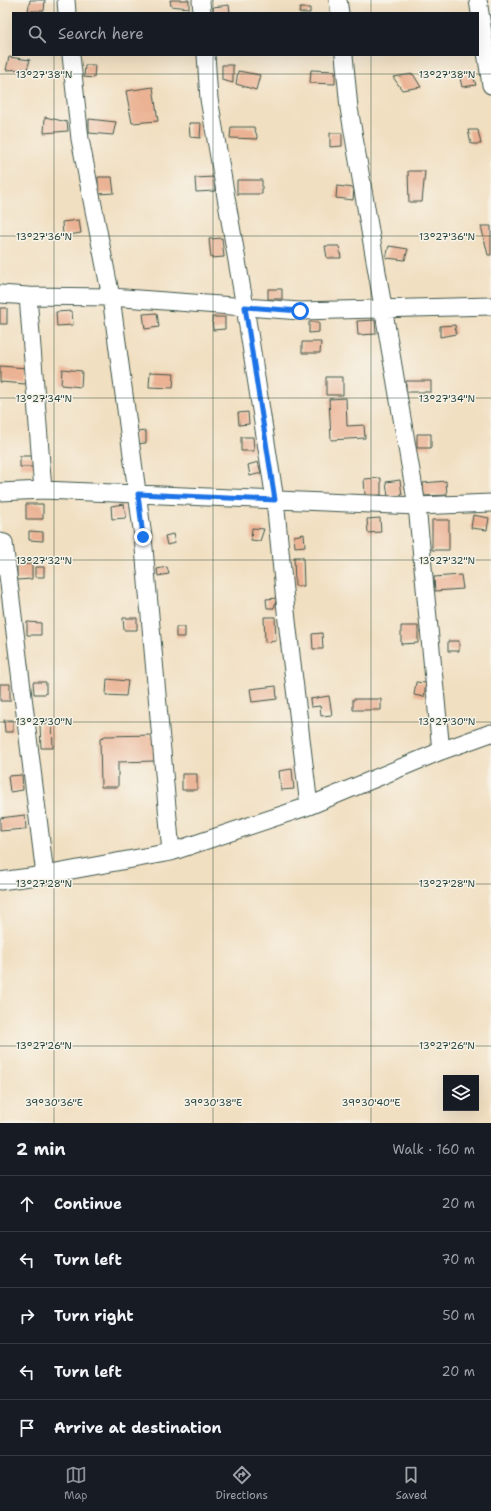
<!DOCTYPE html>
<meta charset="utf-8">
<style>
body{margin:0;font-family:"Shantell Sans",sans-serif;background:#242831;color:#f1f3f6}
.controls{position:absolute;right:12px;bottom:12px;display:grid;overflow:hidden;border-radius:0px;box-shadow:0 4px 16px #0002}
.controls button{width:36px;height:36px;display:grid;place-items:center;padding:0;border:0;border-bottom:1px solid #363941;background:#171b24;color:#f1f3f6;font:20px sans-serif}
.stop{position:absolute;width:12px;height:12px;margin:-9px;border:3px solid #1a73e8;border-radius:50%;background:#fff}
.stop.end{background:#1a73e8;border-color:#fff;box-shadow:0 1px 4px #0008}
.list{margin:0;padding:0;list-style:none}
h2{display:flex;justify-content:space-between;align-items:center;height:52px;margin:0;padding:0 16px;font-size:17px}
h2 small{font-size:13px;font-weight:400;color:#9ea1a6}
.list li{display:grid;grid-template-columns:26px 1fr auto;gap:12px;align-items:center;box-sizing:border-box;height:56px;padding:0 16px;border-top:1px solid #363941}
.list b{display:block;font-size:15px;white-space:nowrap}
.list em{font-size:13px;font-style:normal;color:#9ea1a6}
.icon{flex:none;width:22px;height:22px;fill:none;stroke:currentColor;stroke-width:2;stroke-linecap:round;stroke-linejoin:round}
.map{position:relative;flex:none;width:491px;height:1123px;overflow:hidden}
.search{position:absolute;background:#171b24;box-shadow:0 4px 16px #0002;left:12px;right:12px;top:12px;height:44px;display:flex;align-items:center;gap:10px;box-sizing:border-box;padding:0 14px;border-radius:0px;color:#9ea1a6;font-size:15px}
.sheet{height:332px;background:#171b24}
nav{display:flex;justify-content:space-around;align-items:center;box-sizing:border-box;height:56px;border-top:1px solid #363941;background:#171b24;font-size:11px;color:#9ea1a6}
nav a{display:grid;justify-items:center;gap:2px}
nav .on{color:#8c9099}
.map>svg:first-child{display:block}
.building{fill:#ebb294}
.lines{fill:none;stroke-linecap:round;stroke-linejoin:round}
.street-casing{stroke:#3e5549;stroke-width:19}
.street{stroke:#fff;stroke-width:17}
.route{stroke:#1a73e8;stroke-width:5}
.ticks{fill:none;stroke:#1f3d34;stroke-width:1;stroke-opacity:0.45}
.ticks-label{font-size:10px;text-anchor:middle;fill:#1f3d34;stroke:#f7f3e8;stroke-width:3;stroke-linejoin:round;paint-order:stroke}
</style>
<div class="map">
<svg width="491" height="1123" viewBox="0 0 491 1123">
<rect width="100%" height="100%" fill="#f7f3e8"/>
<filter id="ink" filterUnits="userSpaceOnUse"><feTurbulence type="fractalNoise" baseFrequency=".025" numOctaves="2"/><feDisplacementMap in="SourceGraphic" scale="8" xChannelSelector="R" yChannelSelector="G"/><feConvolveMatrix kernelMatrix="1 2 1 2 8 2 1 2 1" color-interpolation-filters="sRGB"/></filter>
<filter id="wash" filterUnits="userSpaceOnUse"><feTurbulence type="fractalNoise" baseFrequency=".012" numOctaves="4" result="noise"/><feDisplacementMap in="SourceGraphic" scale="16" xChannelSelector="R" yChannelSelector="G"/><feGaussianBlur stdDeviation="0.9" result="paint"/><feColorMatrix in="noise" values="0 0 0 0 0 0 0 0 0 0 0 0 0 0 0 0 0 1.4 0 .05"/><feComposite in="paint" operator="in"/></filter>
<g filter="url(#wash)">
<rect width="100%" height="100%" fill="#f1dfc1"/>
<g id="blocks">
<path class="building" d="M30,0H45L44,11H28Z
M170,0H189V8L171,6Z
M229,5L230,13H213V7Z
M300,8H310V13H299Z
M9,57L30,60L27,69L6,70Z
M85,65H95L94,78L84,77Z
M222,65H233V83L222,80Z
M311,70L335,71V84L310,83Z
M238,71L260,75L256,90L236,84Z
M472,73L476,85L462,87L459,74Z
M413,74L421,87L402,90L393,77Z
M153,87L158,121L132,123L126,91Z
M45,117L67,122L68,131L44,133Z
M89,119L116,122L113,135L89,133Z
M189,123H201L200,138L190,137Z
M231,127H254L258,139L230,138Z
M468,130H478L481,144H471Z
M330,133H342V146L330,147Z
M408,171H425L422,202H409Z
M98,177H112L114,193L98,194Z
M214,177L215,191L196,192L195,178Z
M237,180H262V194H237Z
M337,186L354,188L353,200L336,198Z
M79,220L81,233L63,236L62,222Z
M481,226H491V255H488Z
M222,238L224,257L211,258L209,239Z
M325,246H339L341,258H327Z
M389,246L408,249L405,260L386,258Z
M268,289H282V299H268Z
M0,308H7V324H0Z
M72,311L73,325L57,326L56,312Z
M157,313L159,327L145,329L143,314Z
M212,317H225V329L213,330Z
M375,320L376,334L358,335L357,321Z
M309,322H319V332L309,333Z
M455,325L456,334L440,337V326Z
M302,342H321L320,353H302Z
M0,366L27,368L26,384L0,382Z
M62,369L82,371L81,387L61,385Z
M150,372L174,373L173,388L149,387Z
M326,377H343V395H326Z
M406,381H431V392H406Z
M346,398L347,426L364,425L365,438L331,440L329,399Z
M248,412L249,424L239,425L238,413Z
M146,431V443L136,444L135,432Z
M417,434H431V448H417Z
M241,437H253L254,451H241Z
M20,456H35V467H20Z
M258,462L261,473L250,476L248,465Z
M381,478V495L365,496L364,479Z
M400,480L402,495L388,497L386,482Z
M446,481L447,495L424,496L423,483Z
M26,504H43V519H26Z
M124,504L126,518L112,519L111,506Z
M473,515L489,518L487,530L471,528Z
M380,518L381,532L368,533L367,519Z
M432,520H449V550H432Z
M252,528L264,529L260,541L251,540Z
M29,531L43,532V541L29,540Z
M173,534L175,543L167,545L165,536Z
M304,534L305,546L295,547L294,536Z
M294,557H303L304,586H295Z
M32,564V579L17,580V565Z
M35,567H44V577H35Z
M167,567L169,574L158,576L157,569Z
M461,575L463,589L435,591L434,577Z
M277,598L274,608H267L266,599Z
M264,617H275L276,641L265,642Z
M123,618H137V630H124Z
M27,622L41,623V635H27Z
M401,626H418V643L401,644Z
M176,627H185V637H176Z
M322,633L323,649H313L312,634Z
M448,641H459V651H448Z
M107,679L128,681L126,696L106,695Z
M33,682H46V694H34Z
M416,682L426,683L424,697L414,695Z
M0,684H10V701H0Z
M276,686L277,699L252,702L250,689Z
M329,696L332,715L321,716L320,706L311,707L310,699Z
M353,699H381V710H353Z
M4,720H13V732H5Z
M52,723L53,748H41L40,724Z
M154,735L155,761L118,762V787H101L100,739L105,736Z
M292,769L294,789L281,790L279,771Z
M182,774H197V790H182Z
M22,775L23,790L10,792L8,776Z
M25,815L26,829L0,831V818Z"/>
</g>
</g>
<g filter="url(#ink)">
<use href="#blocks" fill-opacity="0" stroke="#3e5549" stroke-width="1"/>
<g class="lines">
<defs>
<path id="street" d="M66,0L67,13
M201,0L202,13
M338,0L340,13
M478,0L491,85
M71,55L80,139L111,297L300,311L491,306
M206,55L209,99L245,307L275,500L287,621L309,806
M344,55L349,108L417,506L441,751
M0,294L28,296L111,297L143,537L171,852
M43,490L417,506L491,503
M0,492L43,490L28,296
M0,542L4,543L45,875
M0,881L45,875L171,852L309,806L441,751L491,733"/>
</defs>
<use href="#street" class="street-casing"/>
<use href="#street" class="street"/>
</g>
</g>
<g class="lines" filter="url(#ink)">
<path class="route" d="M143,537L138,494L275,500L245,307L300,311"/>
</g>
<path class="ticks" d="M54,0V13M213,0V13M371,0V13M54,55V1123M213,55V1123M371,55V1123M0,74H491M0,236H491M0,398H491M0,560H491M0,722H491M0,884H491M0,1046H491"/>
<g class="ticks-label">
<text x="44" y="78">13°27'38"N</text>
<text x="447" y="78">13°27'38"N</text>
<text x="44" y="240">13°27'36"N</text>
<text x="447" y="240">13°27'36"N</text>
<text x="44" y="402">13°27'34"N</text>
<text x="447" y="402">13°27'34"N</text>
<text x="44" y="564">13°27'32"N</text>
<text x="447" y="564">13°27'32"N</text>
<text x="44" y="725">13°27'30"N</text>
<text x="447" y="725">13°27'30"N</text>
<text x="44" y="887">13°27'28"N</text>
<text x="447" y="887">13°27'28"N</text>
<text x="44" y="1049">13°27'26"N</text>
<text x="447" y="1049">13°27'26"N</text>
<text x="54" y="1106">39°30'36"E</text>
<text x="213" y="1106">39°30'38"E</text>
<text x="371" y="1106">39°30'40"E</text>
</g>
</svg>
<div class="controls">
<button><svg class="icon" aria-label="layers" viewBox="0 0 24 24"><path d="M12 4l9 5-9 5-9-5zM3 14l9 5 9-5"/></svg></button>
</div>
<div class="stop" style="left:300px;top:311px"></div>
<div class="stop end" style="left:143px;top:537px"></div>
<div class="search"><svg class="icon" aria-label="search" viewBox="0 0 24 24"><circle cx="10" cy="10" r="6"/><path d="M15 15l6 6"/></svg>Search here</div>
</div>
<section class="sheet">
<h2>2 min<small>Walk · 160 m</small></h2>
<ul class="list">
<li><svg class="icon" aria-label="ahead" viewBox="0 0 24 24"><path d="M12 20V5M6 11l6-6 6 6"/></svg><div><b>Continue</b></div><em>20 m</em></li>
<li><svg class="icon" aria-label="left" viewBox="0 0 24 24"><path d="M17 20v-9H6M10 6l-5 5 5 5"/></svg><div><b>Turn left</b></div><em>70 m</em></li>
<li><svg class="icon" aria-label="right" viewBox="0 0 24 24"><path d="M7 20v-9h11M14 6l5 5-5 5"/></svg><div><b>Turn right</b></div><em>50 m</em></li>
<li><svg class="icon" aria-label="left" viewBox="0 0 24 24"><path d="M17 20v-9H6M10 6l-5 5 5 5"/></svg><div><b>Turn left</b></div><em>20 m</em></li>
<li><svg class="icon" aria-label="arrive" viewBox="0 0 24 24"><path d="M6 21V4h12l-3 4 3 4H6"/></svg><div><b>Arrive at destination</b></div></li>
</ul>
</section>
<nav>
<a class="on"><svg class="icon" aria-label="map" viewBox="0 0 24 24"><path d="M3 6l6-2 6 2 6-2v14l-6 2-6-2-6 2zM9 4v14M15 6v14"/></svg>Map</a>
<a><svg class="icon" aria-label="directions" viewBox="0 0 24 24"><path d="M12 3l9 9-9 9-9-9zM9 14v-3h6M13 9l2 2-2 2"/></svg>Directions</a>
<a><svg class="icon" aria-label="saved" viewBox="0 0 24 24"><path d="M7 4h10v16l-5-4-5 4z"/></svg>Saved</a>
</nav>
